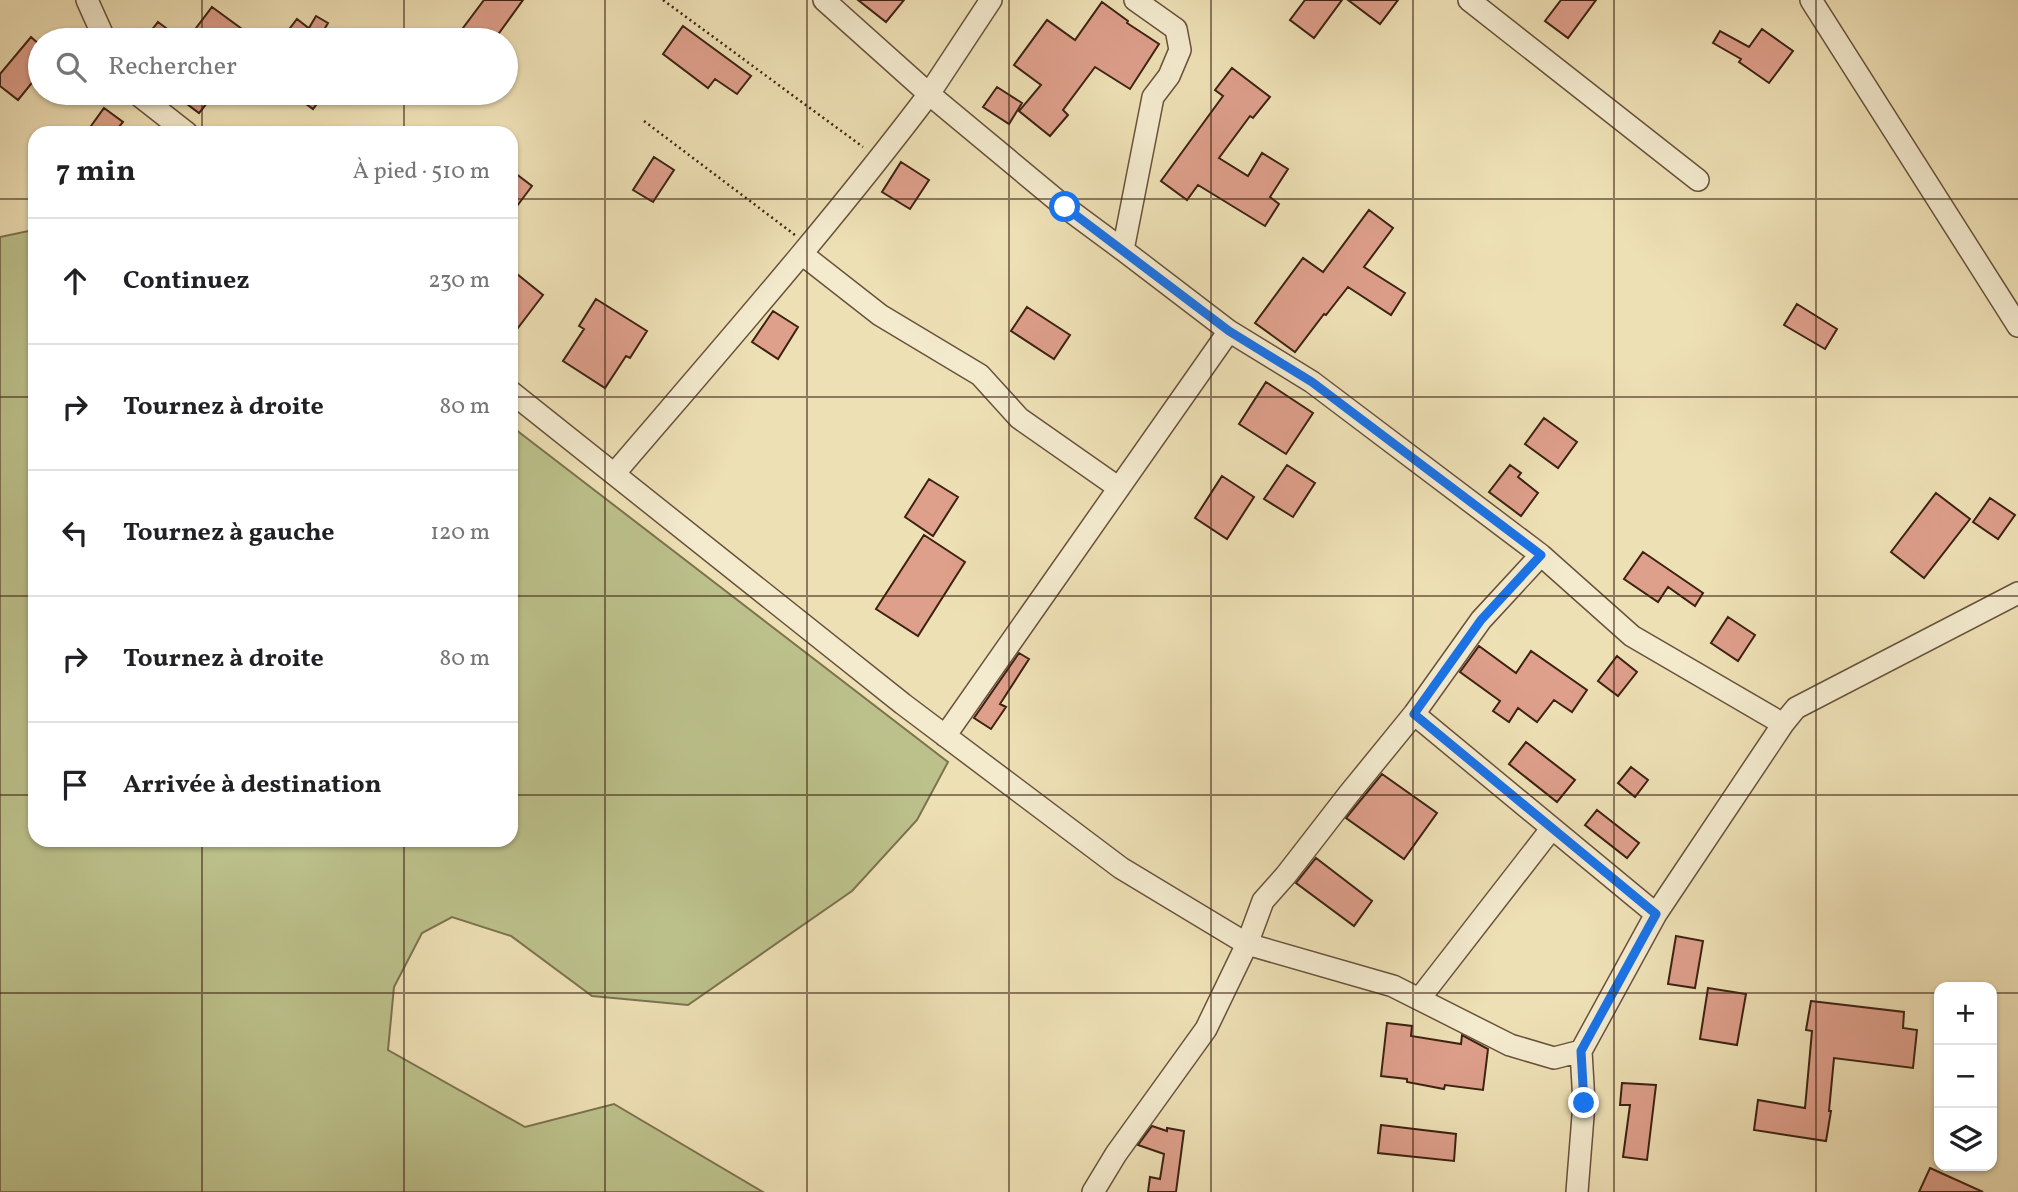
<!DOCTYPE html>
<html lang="fr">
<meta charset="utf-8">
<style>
body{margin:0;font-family:Vollkorn,serif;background:#f2f2f2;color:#202124}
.controls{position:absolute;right:21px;bottom:21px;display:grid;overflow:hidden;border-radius:14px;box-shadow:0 2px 5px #0004}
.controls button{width:63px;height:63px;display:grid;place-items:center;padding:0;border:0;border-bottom:2px solid #e0e0e0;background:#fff;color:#202124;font:35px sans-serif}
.stop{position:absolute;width:21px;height:21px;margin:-16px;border:5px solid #1a73e8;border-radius:50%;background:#fff}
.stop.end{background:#1a73e8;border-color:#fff;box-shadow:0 2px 7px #0008}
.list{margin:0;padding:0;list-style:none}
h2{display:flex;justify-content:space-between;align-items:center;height:91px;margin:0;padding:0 28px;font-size:30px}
h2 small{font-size:23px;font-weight:400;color:#757577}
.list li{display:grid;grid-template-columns:46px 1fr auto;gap:21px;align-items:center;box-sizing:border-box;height:126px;padding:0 28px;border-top:2px solid #e0e0e0}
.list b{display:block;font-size:26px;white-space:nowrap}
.list em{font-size:23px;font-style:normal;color:#757577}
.icon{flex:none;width:38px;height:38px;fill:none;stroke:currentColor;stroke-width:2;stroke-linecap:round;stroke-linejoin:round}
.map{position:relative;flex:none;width:2018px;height:1192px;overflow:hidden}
.search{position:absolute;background:#fff;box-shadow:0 2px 5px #0004;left:28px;top:28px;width:490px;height:77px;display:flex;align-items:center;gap:18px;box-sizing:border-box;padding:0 24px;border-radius:38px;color:#757577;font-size:26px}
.panel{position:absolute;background:#fff;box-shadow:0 2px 5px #0004;left:28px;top:126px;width:490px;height:721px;border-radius:21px}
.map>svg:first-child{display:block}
.green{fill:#bcc18b;stroke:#7c724f;stroke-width:2}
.building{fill:#de9f8b;stroke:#3d2213;stroke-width:2}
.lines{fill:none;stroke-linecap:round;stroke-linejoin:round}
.minor-casing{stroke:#69523c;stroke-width:24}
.path{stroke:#3d2213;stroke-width:2.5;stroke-dasharray:2 3.5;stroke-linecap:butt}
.minor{stroke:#f4ebcf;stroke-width:21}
.route{stroke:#1a73e8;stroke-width:9}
.grid{fill:none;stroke:#3d2213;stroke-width:2;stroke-opacity:0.55}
</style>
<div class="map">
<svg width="2018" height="1192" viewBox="0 0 2018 1192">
<rect width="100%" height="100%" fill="#eee0b5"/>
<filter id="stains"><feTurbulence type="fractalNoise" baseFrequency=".00286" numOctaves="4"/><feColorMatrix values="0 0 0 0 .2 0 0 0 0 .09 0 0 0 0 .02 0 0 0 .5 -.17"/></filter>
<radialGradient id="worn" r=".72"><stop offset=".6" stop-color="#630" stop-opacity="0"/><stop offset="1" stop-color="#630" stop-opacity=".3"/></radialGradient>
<path class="green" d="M33,230L35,232V840H511V426L948,762L917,820L852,891L688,1005L592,996L511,936L452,917L422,933L394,987L388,1050L525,1127L614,1104L763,1192H0V237Z"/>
<path class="building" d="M484,0H523L494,40H454Z
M858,0H904L886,22Z
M1305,0H1342L1314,38L1290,20Z
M1348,0H1398L1380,24Z
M1561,0H1596L1568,38L1545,21Z
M1102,2L1128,21L1127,23L1159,44L1130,89L1095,67L1063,110L1068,115L1050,136L1019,111L1041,85L1014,65L1047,20L1075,40Z
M212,7L257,40H187Z
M316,16L328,23L321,35L309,28Z
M297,19L311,30L303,40H281Z
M158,22L182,40H144Z
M683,26L751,76L737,94L715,79L708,88L663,54Z
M1762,29L1793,51L1769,83L1739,62L1741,59L1713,43L1720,31L1749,47Z
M31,37L40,45V73L18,100L0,86V74Z
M1232,68L1270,97L1253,118L1250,116L1219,158L1248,176L1262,153L1288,169L1270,197L1279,204L1265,226L1198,185L1187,200L1161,181L1223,96L1215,90Z
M997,87L1022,103L1009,124L983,107Z
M190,93H215L199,113L183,101Z
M291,93H325L313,109Z
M104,108L123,122L114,133H86Z
M654,157L674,170L653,202L633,190Z
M901,162L929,180L910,209L882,192Z
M511,170L532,186L511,214Z
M1369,210L1393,228L1364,267L1405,293L1391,315L1348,287L1326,315L1324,314L1295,352L1255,323L1303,258L1323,272Z
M517,274L543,295L511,337V282Z
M596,299L647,331L630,358L626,356L605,388L563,361L584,329L579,326Z
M1797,304L1837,329L1825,349L1784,325Z
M1027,307L1070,335L1054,359L1011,331Z
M773,311L798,327L778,359L752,342Z
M1266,382L1313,413L1286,454L1239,424Z
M1544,418L1577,442L1558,468L1525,444Z
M1287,465L1315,483L1293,517L1264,499Z
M1510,465L1521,473L1518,477L1538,493L1521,516L1489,492Z
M1222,476L1254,497L1227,539L1195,518Z
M929,479L958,497L933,536L905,517Z
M1936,493L1970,519L1924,578L1891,552Z
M1990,498L2015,515L1998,539L1973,522Z
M924,535L965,562L918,636L876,609Z
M1643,552L1703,593L1695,606L1668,587L1658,602L1624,579Z
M1728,617L1755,635L1738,661L1711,643Z
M1479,646L1516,673L1531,651L1587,690L1572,712L1554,700L1537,722L1518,708L1509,722L1493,711L1500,701L1460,672Z
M1019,653L1029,659L1000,704L1006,707L991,729L974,718Z
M1617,656L1637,672L1618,696L1598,681Z
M1526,742L1575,780L1557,802L1509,764Z
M1631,767L1648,780L1635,797L1618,783Z
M1382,774L1437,813L1404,859L1346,818Z
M1597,810L1639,843L1627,858L1585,825Z
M1316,858L1372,901L1354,926L1296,883Z
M1676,936L1703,941L1695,988L1668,984Z
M1708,988L1746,994L1737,1045L1700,1039Z
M1811,1001L1904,1012L1903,1028L1917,1030L1913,1068L1834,1058L1829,1111H1831L1826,1141L1754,1130L1758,1100L1805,1108L1812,1031L1806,1030Z
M1387,1023L1412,1026L1411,1036L1461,1044L1462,1035L1488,1049L1483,1090L1445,1085L1444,1089L1407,1082V1079L1381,1076Z
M1622,1083L1656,1085L1647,1160L1623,1157L1630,1105H1620Z
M1381,1125L1456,1134L1454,1161L1378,1153Z
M1152,1126L1167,1131V1128L1184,1131L1176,1192H1148L1150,1177L1160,1179L1164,1154L1138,1145Z
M1930,1168L1983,1192H1919Z"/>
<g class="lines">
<defs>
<path id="minor" d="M87,0L105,40
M824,0L929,94L991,0
M1135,0L1176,29L1180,50L1169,76L1153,97L1123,250L1229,331L1312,382L1541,555L1632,636L1783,724
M1469,0L1698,180
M1811,0L2018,326
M136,93L187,133
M802,254L880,315L980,375L1019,418L1119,488
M511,392L903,704L1121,868L1247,944L1393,986L1510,1045L1554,1058L1581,1051L1656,914L1783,724L1796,708L2018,593
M614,474C721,349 830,225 929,94L1065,207L1123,250
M1414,714L1656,914
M945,736L1229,331
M1420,998L1552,828
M1093,1192L1116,1154L1206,1029L1247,944L1263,901L1286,875L1348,795L1414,714L1481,620L1541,555
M1577,1192L1584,1103L1581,1051"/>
</defs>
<use href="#minor" class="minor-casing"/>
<path class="path" d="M663,0L863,147
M644,121L795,235"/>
<use href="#minor" class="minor"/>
</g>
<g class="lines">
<path class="route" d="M1065,207L1229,331L1312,382L1541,555L1481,620L1414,714L1656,914L1581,1051L1584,1103"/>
</g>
<path class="grid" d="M202,0V40M404,0V40M605,0V1192M807,0V1192M1009,0V1192M1211,0V1192M1413,0V1192M1614,0V1192M1816,0V1192M202,93V133M404,93V133M0,199H35M511,199H2018M0,397H35M511,397H2018M0,596H35M511,596H2018M0,795H35M511,795H2018M202,840V1192M404,840V1192M0,993H1939M1992,993H2018"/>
<rect width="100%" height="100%" filter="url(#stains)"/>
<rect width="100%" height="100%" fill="url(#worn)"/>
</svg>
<div class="controls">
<button>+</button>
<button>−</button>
<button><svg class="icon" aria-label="layers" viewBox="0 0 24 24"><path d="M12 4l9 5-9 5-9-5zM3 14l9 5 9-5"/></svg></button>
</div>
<div class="stop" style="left:1065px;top:207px"></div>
<div class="stop end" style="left:1584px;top:1103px"></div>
<div class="search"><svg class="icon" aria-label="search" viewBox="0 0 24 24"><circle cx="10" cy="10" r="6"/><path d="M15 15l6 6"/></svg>Rechercher</div>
<section class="panel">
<h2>7 min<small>À pied · 510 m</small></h2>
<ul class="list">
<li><svg class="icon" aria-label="ahead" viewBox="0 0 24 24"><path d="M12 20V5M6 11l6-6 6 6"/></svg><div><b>Continuez</b></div><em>230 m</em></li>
<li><svg class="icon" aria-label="right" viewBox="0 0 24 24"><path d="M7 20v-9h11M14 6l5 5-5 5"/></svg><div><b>Tournez à droite</b></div><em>80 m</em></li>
<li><svg class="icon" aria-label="left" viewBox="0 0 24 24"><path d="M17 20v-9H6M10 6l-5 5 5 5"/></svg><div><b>Tournez à gauche</b></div><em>120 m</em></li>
<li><svg class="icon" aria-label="right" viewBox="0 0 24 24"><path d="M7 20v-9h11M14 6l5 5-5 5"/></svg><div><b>Tournez à droite</b></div><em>80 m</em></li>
<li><svg class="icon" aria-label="arrive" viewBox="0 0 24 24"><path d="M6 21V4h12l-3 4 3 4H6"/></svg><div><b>Arrivée à destination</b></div></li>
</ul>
</section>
</div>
